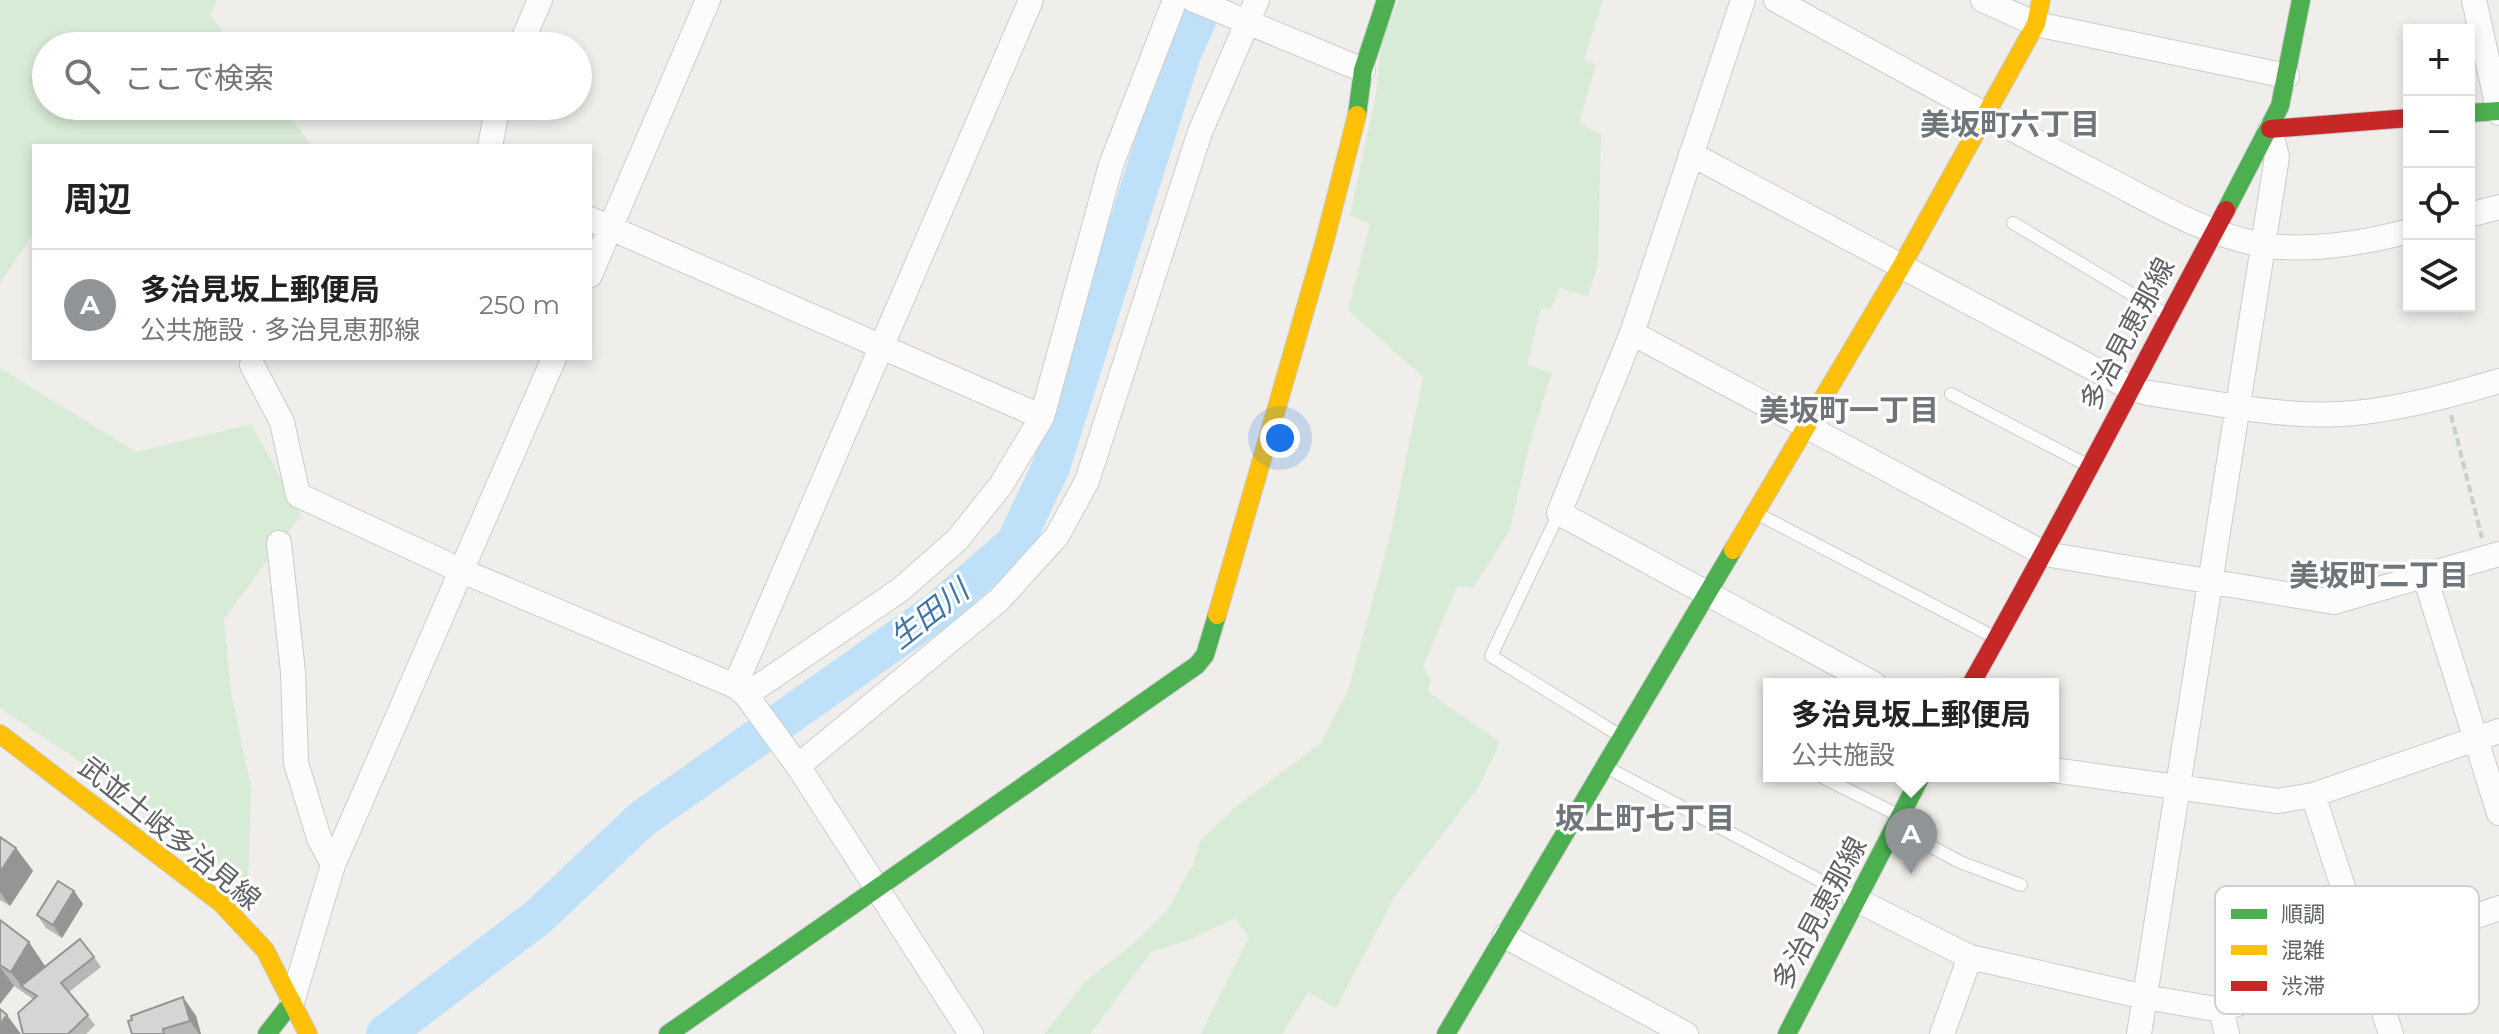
<!DOCTYPE html>
<html lang="ja">
<meta charset="utf-8">
<style>
body{margin:0;font-family:Montserrat,"Noto Sans JP",sans-serif;background:#f2f2f2;color:#222}
.controls{position:absolute;right:24px;top:24px;display:grid;overflow:hidden;border-radius:0px;box-shadow:0 4px 12px #0003}
.controls button{width:72px;height:72px;display:grid;place-items:center;padding:0;border:0;border-bottom:2px solid #e0e0e0;background:#fff;color:#222;font:40px sans-serif}
.you{position:absolute;left:1280px;top:438px;width:28px;height:28px;margin:-20px;border:6px solid #fff;border-radius:50%;background:#1a73e8;box-shadow:0 0 0 12px #1a73e833}
.badge{display:grid;place-items:center;width:52px;height:52px;border-radius:50%;background:#919496;color:#fff;font-size:26px;font-weight:700}
.pin{position:absolute;translate:-50% -66px;filter:drop-shadow(0 2px 4px #0008)}
.pin::after{content:'';position:absolute;top:42px;width:28px;height:24px;background:inherit;clip-path:polygon(0 0,100% 0,50% 100%)}
.popup{position:absolute;left:1763px;top:678px;width:296px;height:104px;box-sizing:border-box;display:grid;place-content:center;border-radius:0px;background:#fff;filter:drop-shadow(0 2px 6px #0005);font-size:26px;white-space:nowrap;color:#767676}
.popup b{font-size:30px;color:#222}
.popup::after{content:'';position:absolute;left:50%;top:100%;margin-left:-16px;border:16px solid transparent;border-top-color:#fff}
.list{margin:0;padding:0;list-style:none}
h2{display:flex;justify-content:space-between;align-items:center;height:104px;margin:0;padding:0 32px;font-size:34px}
h2 small{font-size:26px;font-weight:400;color:#767676}
.list li{display:grid;grid-template-columns:52px 1fr auto;gap:24px;align-items:center;box-sizing:border-box;height:112px;padding:0 32px;border-top:2px solid #e0e0e0}
.list b{display:block;font-size:30px;white-space:nowrap}
.list p{margin:0;font-size:26px;white-space:nowrap;color:#767676}
.list em{font-size:26px;font-style:normal;color:#767676}
.icon{flex:none;width:44px;height:44px;fill:none;stroke:currentColor;stroke-width:2;stroke-linecap:round;stroke-linejoin:round}
.map{position:relative;flex:none;width:2499px;height:1034px;overflow:hidden}
.search{position:absolute;background:#fff;box-shadow:0 4px 12px #0003;left:32px;top:32px;width:560px;height:88px;display:flex;align-items:center;gap:20px;box-sizing:border-box;padding:0 28px;border-radius:44px;color:#767676;font-size:30px}
.panel{position:absolute;background:#fff;box-shadow:0 4px 12px #0003;left:32px;top:144px;width:560px;height:216px;border-radius:0px}
.map>svg:first-child{display:block}
.green{fill:#d8ebd6}
.lines{fill:none;stroke-linecap:round;stroke-linejoin:round}
.river{stroke:#bfe0f9;stroke-width:38}
.lane-casing{stroke:#cbcccc;stroke-width:14}
.street-casing{stroke:#cbcccc;stroke-width:26}
.fast-casing{stroke:#cacacb;stroke-width:20}
.slow-casing{stroke:#cacacb;stroke-width:20}
.jam-casing{stroke:#cacacb;stroke-width:20}
.path{stroke:#cacfcc;stroke-width:4;stroke-dasharray:8 4;stroke-linecap:butt}
.lane{stroke:#fdfcfc;stroke-width:12}
.street{stroke:#fdfcfc;stroke-width:24}
.fast{stroke:#4caf50;stroke-width:18}
.slow{stroke:#ffc107;stroke-width:18}
.jam{stroke:#c62828;stroke-width:18}
.wall{fill:#b8b7b5}
.shaded-wall{fill:#969594}
.building{fill:#d6d5d3;stroke:#969594;stroke-width:2}
.labels{text-anchor:middle;dominant-baseline:central;stroke-width:6;stroke-linejoin:round;paint-order:stroke}
.street-label{font-size:28px;fill:#5f6368;stroke:#fff}
.neighbourhood-label{font-size:30px;font-weight:bold;fill:#70757a;stroke:#fff}
.water-label{font-size:30px;font-style:italic;fill:#4174aa;stroke:#fff}
.key{fill:#fff;stroke:#cfd0d2;stroke-width:2}
.key-label{font-size:22px;fill:#5f6368}
</style>
<div class="map">
<svg width="2499" height="1034" viewBox="0 0 2499 1034">
<rect width="100%" height="100%" fill="#efeeea"/>
<path class="green" d="M0,0H217L210,15L234,46H46V106H281L312,146H34V233L0,283Z
M1399,0H1603L1584,59L1596,64L1579,123L1601,134L1598,263L1588,296L1560,288L1551,309L1541,308L1527,365L1552,373L1530,442L1510,529L1474,587L1457,586L1423,667L1431,679L1428,692L1500,742L1478,788L1395,896L1336,1008L1308,992L1282,1034H1201L1249,937L1235,918L1189,940L1151,952L1090,1034H1044L1086,981L1134,943L1168,909L1193,864L1201,839L1237,806L1321,743L1349,688L1391,532L1423,377L1348,310L1370,224L1350,215L1377,88L1381,40Z
M0,368L136,452L251,424L301,515L224,619L231,693L251,787L248,889L127,793L0,708Z"/>
<g class="lines">
<path class="river" d="M385,1034L538,917L642,819L937,611L1015,543L1051,467L1182,54L1206,0"/>
<defs>
<path id="lane" d="M2013,223L2165,314
M1951,394L2085,464
M1559,513L1491,656L1619,735
M1758,514L1994,637
M1608,768L1853,898
M1820,776L1898,815
M1897,828L1960,862L2021,885"/>
<path id="street" d="M1194,0L1363,70
M1743,0L1632,333L1559,513L1874,684
M1776,0C1881,58 1986,116 2092,171C2146,198 2199,232 2258,244C2304,253 2365,243 2409,231
M1983,0L2036,24L2287,76
M2474,0L2499,113
M520,46L540,0
M490,146L498,106
M1691,154L2130,388L2147,393C2213,402 2288,420 2355,413C2404,408 2452,395 2499,381
M2469,215L2499,207
M590,219L1042,417
M590,275L708,0
M1632,333L2045,554L2334,602L2499,554
M252,365L282,422L298,495L462,571L735,686L746,695L798,766L971,1034
M279,543L293,672L296,763L319,838L333,865
M2425,577L2499,813
M735,686L1031,0
M746,695L900,590L957,540L1001,485L1042,417L1111,165L1175,0
M798,766L999,600L1057,536L1087,481L1200,132L1257,0
M2053,770L2278,801L2313,795L2499,731
M2313,795L2391,1034
M1855,899L1970,957L2145,997L2221,1010L2499,908
M1505,936L1686,1034
M292,1002L333,865L554,358
M2221,1010L2227,1034
M1942,1034L1970,957
M2139,1034L2277,157L2270,129"/>
<path id="fast" d="M2469,113L2499,111
M1357,115L1363,70L1386,0
M2226,210L2280,106L2301,0
M267,1034L292,1002
M668,1034L1197,665L1205,655L1217,615
M1446,1034L1733,550
M1787,1034L1921,776"/>
<path id="slow" d="M1733,550L1901,267L2036,24L2041,0
M1217,615L1324,244L1357,115
M0,734L221,903L265,950L308,1034"/>
<path id="jam" d="M2270,129L2409,118
M1971,684C2060,528 2141,368 2226,210"/>
</defs>
<use href="#lane" class="lane-casing"/>
<use href="#street" class="street-casing"/>
<use href="#fast" class="fast-casing"/>
<use href="#slow" class="slow-casing"/>
<use href="#jam" class="jam-casing"/>
<path class="path" d="M2451,415L2482,538"/>
<use href="#lane" class="lane"/>
<use href="#street" class="street"/>
<use href="#fast" class="fast"/>
<use href="#slow" class="slow"/>
<use href="#jam" class="jam"/>
</g>
<path class="wall" d="M0,837L16,848L33,871L10,906L0,900Z
M74,891L83,904L62,938L46,928L37,915Z
M0,920L45,966L44,968L94,957L101,967L69,992L95,1025L86,1034H23L33,999L14,986L0,1004Z
M183,997L196,1016L201,1034H132V1020Z"/>
<path class="shaded-wall" d="M16,848L33,871L10,906L0,892V872Z
M74,891L83,904L62,938L53,925Z
M29,942L45,966L30,991L21,986L28,995L11,972Z
M0,967L14,986L0,1004Z
M183,997L196,1016L201,1034H199L190,1021Z
M7,1015L21,1034H0V1024Z"/>
<path class="building" d="M0,837L16,848L0,872Z
M58,881L74,891L53,925L37,915Z
M0,920L29,942L11,972L0,965Z
M80,939L94,957L61,983L88,1015L68,1034H23L18,1013L37,996L21,986Z
M183,997L190,1021L163,1029L164,1034H132L128,1021L132,1020L131,1016Z
M0,1009L7,1015L0,1024Z"/>
<g class="labels">
<g class="street-label">
<text transform="translate(2127 334) rotate(-62)">多治見恵那線</text>
<text transform="translate(170 833) rotate(39)">武並土岐多治見線</text>
<text transform="translate(1819 913) rotate(-62)">多治見恵那線</text>
</g>
<g class="neighbourhood-label">
<text x="2010" y="124">美坂町六丁目</text>
<text x="1849" y="410">美坂町一丁目</text>
<text x="2379" y="575">美坂町二丁目</text>
<text x="1645" y="818">坂上町七丁目</text>
</g>
<g class="water-label">
<text transform="translate(929 614) rotate(-38)">生田川</text>
</g>
</g>
<rect x="2215" y="886" width="264" height="128" rx="12" class="key"/>
<rect x="2231" y="909" width="36" height="10" fill="#4caf50"/>
<rect x="2231" y="945" width="36" height="10" fill="#ffc107"/>
<rect x="2231" y="981" width="36" height="10" fill="#c62828"/>
<g class="key-label">
<text x="2281" y="922">順調</text>
<text x="2281" y="958">混雑</text>
<text x="2281" y="994">渋滞</text>
</g>
</svg>
<div class="controls">
<button>+</button>
<button>−</button>
<button><svg class="icon" aria-label="locate" viewBox="0 0 24 24"><circle cx="12" cy="12" r="6"/><path d="M12 2v4M12 18v4M2 12h4M18 12h4"/></svg></button>
<button><svg class="icon" aria-label="layers" viewBox="0 0 24 24"><path d="M12 4l9 5-9 5-9-5zM3 14l9 5 9-5"/></svg></button>
</div>
<div class="you"></div>
<div class="pin badge" style="left:1911px;top:874px">A</div>
<div class="popup"><b>多治見坂上郵便局</b>公共施設</div>
<div class="search"><svg class="icon" aria-label="search" viewBox="0 0 24 24"><circle cx="10" cy="10" r="6"/><path d="M15 15l6 6"/></svg>ここで検索</div>
<section class="panel">
<h2>周辺<small></small></h2>
<ul class="list">
<li><span class="badge">A</span><div><b>多治見坂上郵便局</b><p>公共施設 · 多治見恵那線</p></div><em>250 m</em></li>
</ul>
</section>
</div>
